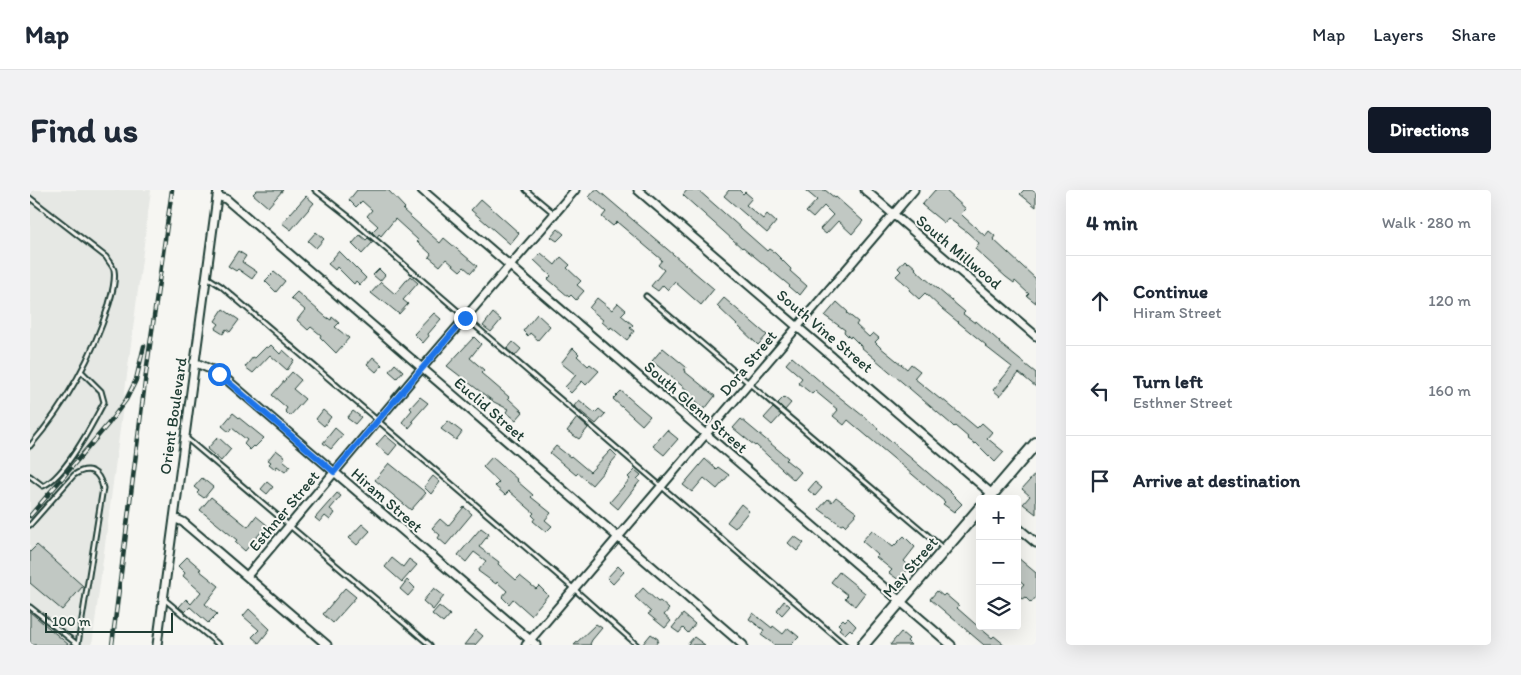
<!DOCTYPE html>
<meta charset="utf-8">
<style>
body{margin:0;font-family:Itim,sans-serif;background:#f2f2f3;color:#1f2937}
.controls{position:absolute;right:15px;bottom:15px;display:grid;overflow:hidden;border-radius:5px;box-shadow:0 5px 20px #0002}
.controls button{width:45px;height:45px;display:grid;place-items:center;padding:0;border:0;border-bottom:1px solid #e0e1e3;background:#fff;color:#1f2937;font:25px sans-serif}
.scale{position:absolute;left:15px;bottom:12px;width:128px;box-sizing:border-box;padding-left:5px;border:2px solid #1f3d34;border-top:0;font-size:14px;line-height:18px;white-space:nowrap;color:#1f3d34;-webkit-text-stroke:4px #f6f6f2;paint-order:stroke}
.stop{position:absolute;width:15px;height:15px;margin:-11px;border:4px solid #1a73e8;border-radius:50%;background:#fff}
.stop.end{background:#1a73e8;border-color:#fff;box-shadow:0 1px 5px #0008}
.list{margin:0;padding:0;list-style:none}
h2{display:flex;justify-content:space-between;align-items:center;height:65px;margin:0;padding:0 20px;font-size:21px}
h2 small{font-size:16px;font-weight:400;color:#747a83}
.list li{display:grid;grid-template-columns:32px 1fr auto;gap:15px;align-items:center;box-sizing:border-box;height:90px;padding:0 20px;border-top:1px solid #e0e1e3}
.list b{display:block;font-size:19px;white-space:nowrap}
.list p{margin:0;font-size:16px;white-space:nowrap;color:#747a83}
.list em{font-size:16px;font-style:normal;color:#747a83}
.icon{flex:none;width:28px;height:28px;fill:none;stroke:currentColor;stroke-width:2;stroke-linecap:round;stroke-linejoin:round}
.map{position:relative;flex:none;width:1006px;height:455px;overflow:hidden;border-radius:5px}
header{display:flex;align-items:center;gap:30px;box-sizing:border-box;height:70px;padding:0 25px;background:#fff;border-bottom:1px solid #e0e1e3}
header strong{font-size:24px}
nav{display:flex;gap:28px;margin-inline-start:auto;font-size:18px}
.intro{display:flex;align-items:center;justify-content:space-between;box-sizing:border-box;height:120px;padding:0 30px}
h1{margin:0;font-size:35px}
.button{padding:12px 22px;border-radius:5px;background:#111827;color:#fff;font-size:18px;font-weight:700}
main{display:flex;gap:30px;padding:0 30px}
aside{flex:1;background:#fff;border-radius:5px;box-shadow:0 5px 20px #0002}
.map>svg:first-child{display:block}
.built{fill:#e6e8e4}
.building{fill:#c1c8c3;stroke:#1f3d34}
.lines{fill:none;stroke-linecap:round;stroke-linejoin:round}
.lane-casing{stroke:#1f3d34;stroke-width:7}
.street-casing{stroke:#1f3d34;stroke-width:11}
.secondary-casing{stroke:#1f3d34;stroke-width:14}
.lane{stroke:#f6f6f2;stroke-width:3}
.street{stroke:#f6f6f2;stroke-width:7}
.secondary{stroke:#f6f6f2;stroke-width:10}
.rail-casing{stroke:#1f3d34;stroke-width:4.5}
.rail{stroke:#f6f6f2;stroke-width:2.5;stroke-dasharray:8;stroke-linecap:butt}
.route{stroke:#1a73e8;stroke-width:6}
.labels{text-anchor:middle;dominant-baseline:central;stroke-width:4;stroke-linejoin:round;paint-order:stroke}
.street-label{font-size:16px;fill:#1f3d34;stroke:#f6f6f2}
</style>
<header>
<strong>Map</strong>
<nav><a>Map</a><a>Layers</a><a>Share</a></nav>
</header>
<div class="intro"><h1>Find us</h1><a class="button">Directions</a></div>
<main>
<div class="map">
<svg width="1006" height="455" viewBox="0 0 1006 455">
<rect width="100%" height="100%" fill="#f6f6f2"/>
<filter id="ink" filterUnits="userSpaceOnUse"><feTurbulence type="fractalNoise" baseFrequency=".02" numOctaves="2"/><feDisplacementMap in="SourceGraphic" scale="10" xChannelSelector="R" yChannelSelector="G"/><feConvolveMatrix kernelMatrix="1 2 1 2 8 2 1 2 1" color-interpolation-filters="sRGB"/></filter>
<g filter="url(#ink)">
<path class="built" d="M0,0H121L62,455H0Z"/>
<path class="building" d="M227,0H253L238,17L223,4Z
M327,0H358L375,18L373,20L410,53L414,48L447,76L441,83L434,77L430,81L416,69L410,76L399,67L401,64L387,51L388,50L365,29L351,46L349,44L347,47L342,42L348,36L337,26L342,20L332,11L326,17L319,10Z
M565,0H568L576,7L684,99L671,115L645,92L638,100L633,95L628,101L621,96L634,80L628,75L632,70L587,32L583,36L572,27L576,22L559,7Z
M657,0H668L737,61L739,59L745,63L761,79L760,81L777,96L770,105L767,102L766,103L759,97L760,96L713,57L712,58L655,7L653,5Z
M699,0H709L713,4L715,2L722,8L716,15L733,29L737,24L746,32L737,43L694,6Z
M775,0H795L805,8L806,7L833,31L822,44L808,31L796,44L790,39L803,25L794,16L783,28L776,22L787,10Z
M905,0H915L936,19L931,24L934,27L955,46L959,41L965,46L963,49L1006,89V113L997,106L999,104L985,91L984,93L976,87L945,59L949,53L937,42L918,28L914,33L892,15Z
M994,0H1006V17L990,4Z
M276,6L284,13L261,40L252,33Z
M451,9L489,43L480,54L441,20Z
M528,39L534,44L527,51L521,47Z
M286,42L294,49L286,58L278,51Z
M330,45L336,50L338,48L343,52L332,64L322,54Z
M208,61L216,66L212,72L227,82L222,89L208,79L206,81L198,76Z
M309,61L336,88L330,95L326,91L324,94L307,77L305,80L298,74Z
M511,63L525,75L531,67L540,75L537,78L551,91L547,95L554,101L546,110L541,105L539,107L518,89L521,86L504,70Z
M875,70L878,73L879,72L886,78L885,79L895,88L935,122L933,124L945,133L946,131L970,152L969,153L1006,183V197L989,183L970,206L963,200L982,177L955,156L956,155L912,119L895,103L889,109L879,100L880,98L866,86L871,81L868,78Z
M349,79L355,85L350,91L343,85Z
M244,82L255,91L246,102L235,91Z
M380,86L388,93L373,110L378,114L369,124L352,110L351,111L341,103L351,92L365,104Z
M267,102L296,127L301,130L302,127L309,133L305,137L319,148L306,163L290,147L291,145L281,137L278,140L267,130L275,120L261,108Z
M567,108L582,120L588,113L596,120L591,125L603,135L600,138L604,141L597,150L581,137L580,139L572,132L573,130L559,118Z
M694,108L737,145L728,155L687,116Z
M807,112L818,122L817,123L828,132L826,135L839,147L843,143L849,148L845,152L850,157L877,179L881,174L890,181L884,188L910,209L911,208L947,238L952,233L962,242L957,248L974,262L965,272L946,253L945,254L938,249L939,248L925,236L924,237L921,234L831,157V156L821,146L820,148L814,142L815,140L795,126Z
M193,119L209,130L200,142L196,139L193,144L185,139L189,134L185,131Z
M404,123L411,129L398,144L399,146L393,153L384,144Z
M463,123L471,130L461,142L453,136Z
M507,124L520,136L508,150L500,143L498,146L493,141Z
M444,147L451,154L440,168L454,180L451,183L479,207L478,208L493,222L486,230L476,222L478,219L464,212L417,176Z
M483,152L491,159L485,166L477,159Z
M241,155L250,164L253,160L264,170L257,180L240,165L223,183L215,177L223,167L225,168L236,157L238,158Z
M543,158L549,164L547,166L558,176L560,174L569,181L556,195L552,191L541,203L535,197L546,185L531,173Z
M633,158L656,177L654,181L685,206L675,219L656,202L657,200L622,171Z
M343,167L352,175L346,182L337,174Z
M762,167L792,193L848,238L847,239L918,300L932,314L924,322L913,314L915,312L818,230L814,235L803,226L808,220L785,201L782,204L768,193L772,188L756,174Z
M365,174L373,181L367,188L359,181Z
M262,182L271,190L263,199L275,209L260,226L255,221L257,218L242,205Z
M591,201L620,226L612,235L583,209Z
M390,207L398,213L382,231L384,232L379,238L372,232L382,220L380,218Z
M754,207L761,213L755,220L748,213Z
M549,210L565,223L569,219L575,224L566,234L544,216Z
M743,218L751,225L742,235L734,228Z
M293,220L301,227L294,236L286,229Z
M323,221L331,227L325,234L317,228Z
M203,223L234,248L225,257L224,256L220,260L214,254L217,250L202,238L199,242L192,236Z
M547,228L558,238L549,249L537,241Z
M711,229L758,268L756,270L771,282L764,290L726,255L725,256L703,238Z
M418,231L432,242L426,250L411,239Z
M305,238L313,245L301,259L293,253Z
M637,240L648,249L634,265L623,256Z
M355,245L367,255L359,265L346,255Z
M188,247L201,259L191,271L177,259Z
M526,256L540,267L541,266L560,282L581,260L587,266L562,295L548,283L546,285L520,263Z
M246,260L255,267L253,270L260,276L255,282L247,276L245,279L239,274L241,272L238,270Z
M462,267L488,290L487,291L503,305L501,307L521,323L515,330L522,336L516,342L503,331L505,328L502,325L504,323L479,301L475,305L465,296L469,292L453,277Z
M675,269L686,279L688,277L699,285L687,299L674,288L662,302L653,295Z
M359,273L396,303L381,320L345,290Z
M605,280L611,285L607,289L610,291L588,319L580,312L600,289L598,287Z
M1006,283V324L993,314L1000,306L992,299Z
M403,286L410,292L401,304L394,297Z
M172,288L183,297L174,308L167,303L169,301L164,297Z
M237,292L243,297L237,304L231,299Z
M785,292L792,298L785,306L778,300Z
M307,303L311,306L300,319L305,323L300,330L295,326L290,332L285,328Z
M181,307L218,337L226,326L237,335L215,361L205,352L207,350L170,320Z
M806,307L827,323L815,336L813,334L811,335L789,319L798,309L802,312Z
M711,314L719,321L705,338L697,332Z
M434,317L442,324L416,355L408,348L410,345L402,338L410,329L418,336Z
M332,334L340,341L327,355L319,348Z
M451,338L459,344L449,357L469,372L468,374L486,390L490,386L506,399L509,396L518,405L501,425L483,409L479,414L472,407L477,401L467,392L466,394L448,381L456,371L444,362L436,372L428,365Z
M842,340L863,357L874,346L885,357L874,371L880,377L869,390L859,383L862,380L846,367L848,365L832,351Z
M764,346L774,353L767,361L758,353Z
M7,355L53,396L32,420L0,393V362Z
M157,367L171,379L169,380L189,396L175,414L187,424L178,433L160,417L155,422L149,417L156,409L161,414L171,402L153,386L155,383L148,376Z
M987,367L1006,383V407L1001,413L995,407L992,409L987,405V402L994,394L987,388Z
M362,368L373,377L379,369L387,375L372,392L355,377Z
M588,376L594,382L583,394L577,388Z
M809,382L835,403L825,416L815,408L818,405L801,392Z
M377,390L385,398L378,406L370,399Z
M315,398L326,407L303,433L293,424Z
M404,398L414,406L403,420L393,411Z
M613,398L628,412L630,411L639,419L634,425L641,431L635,438L618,424L621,422L605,407Z
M907,401L913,406L915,404L929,416L927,418L944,433L962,448L964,446L975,455H954L900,409Z
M754,411L760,416L752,425L747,420Z
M409,416L420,425L413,433L402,424Z
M219,419L240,439L229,453L222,447L229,440L213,426Z
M0,422L39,455H0Z
M723,423L742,438L743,436L753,444L758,438L769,447L761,455H745L731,445L734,440L719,429Z
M653,424L665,434L658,443L653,438L649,443L642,438Z
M818,428L826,436L822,441L820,439L815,444L809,439L811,437L808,434L813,429L815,431Z
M566,434L572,438L562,450L560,454L561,455H544Z
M446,440L453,446L445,455H434Z
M871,442L879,449L877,451L881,455H860Z
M621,444L628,449V451L625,455H612Z
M664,447L675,455H657Z"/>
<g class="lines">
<defs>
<path id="lane" d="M285,0L318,26L815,455
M496,0L520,20L524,24
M0,8L76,67C78,71 83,76 84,80C86,91 82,103 79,114C63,166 35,215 0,256
M177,87L191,96L544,399L607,455
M616,106L914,359
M155,247L400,455
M0,286L13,296C35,287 63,233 74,212L71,201L52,182
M0,335L44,285C59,275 69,281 73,298L48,454
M134,409L189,455
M0,417L48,455"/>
<path id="street" d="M392,0L921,455
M608,0L962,304
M835,0L1006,146
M187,6L196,9L713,455
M164,172L189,183L506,455
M144,328L153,332L297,455
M987,337L1006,353
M217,386L392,178L545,0
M127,455L188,0
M496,455L884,0"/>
<path id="secondary" d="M958,309L1006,253
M833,455L950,318"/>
</defs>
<use href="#lane" class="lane-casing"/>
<use href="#street" class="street-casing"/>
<use href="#secondary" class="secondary-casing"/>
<use href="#lane" class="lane"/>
<use href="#street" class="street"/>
<use href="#secondary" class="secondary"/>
<defs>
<path id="rail" d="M0,326L79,233L96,210L106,190L114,156
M82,455L117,176L142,0"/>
</defs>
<use href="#rail" class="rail-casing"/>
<use href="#rail" class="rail"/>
</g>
</g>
<g class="lines" filter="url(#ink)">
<path class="route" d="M189,184L304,282L435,128"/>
</g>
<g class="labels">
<g class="street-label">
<text transform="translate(929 62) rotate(40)">South Millwood</text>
<text transform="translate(795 141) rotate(40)">South Vine Street</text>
<text transform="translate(718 173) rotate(-50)">Dora Street</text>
<text transform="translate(666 217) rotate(41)">South Glenn Street</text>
<text transform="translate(460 219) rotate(41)">Euclid Street</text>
<text transform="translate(143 226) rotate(-82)">Orient Boulevard</text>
<text transform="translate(357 310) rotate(41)">Hiram Street</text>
<text transform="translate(254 321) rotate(-50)">Esthner Street</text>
<text transform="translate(880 377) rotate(-49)">May Street</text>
</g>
</g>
</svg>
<div class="controls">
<button>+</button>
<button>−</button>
<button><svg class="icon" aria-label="layers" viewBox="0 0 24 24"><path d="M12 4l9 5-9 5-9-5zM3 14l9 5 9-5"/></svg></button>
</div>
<div class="scale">100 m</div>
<div class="stop" style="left:189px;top:184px"></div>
<div class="stop end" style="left:435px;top:128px"></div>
</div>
<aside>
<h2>4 min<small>Walk · 280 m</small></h2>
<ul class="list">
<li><svg class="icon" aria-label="ahead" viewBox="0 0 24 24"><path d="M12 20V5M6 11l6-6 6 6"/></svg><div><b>Continue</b><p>Hiram Street</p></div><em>120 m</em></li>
<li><svg class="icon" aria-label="left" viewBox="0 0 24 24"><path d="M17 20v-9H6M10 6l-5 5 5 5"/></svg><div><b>Turn left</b><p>Esthner Street</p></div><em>160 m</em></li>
<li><svg class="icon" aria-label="arrive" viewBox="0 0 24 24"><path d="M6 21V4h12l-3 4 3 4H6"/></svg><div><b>Arrive at destination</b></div></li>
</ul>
</aside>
</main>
